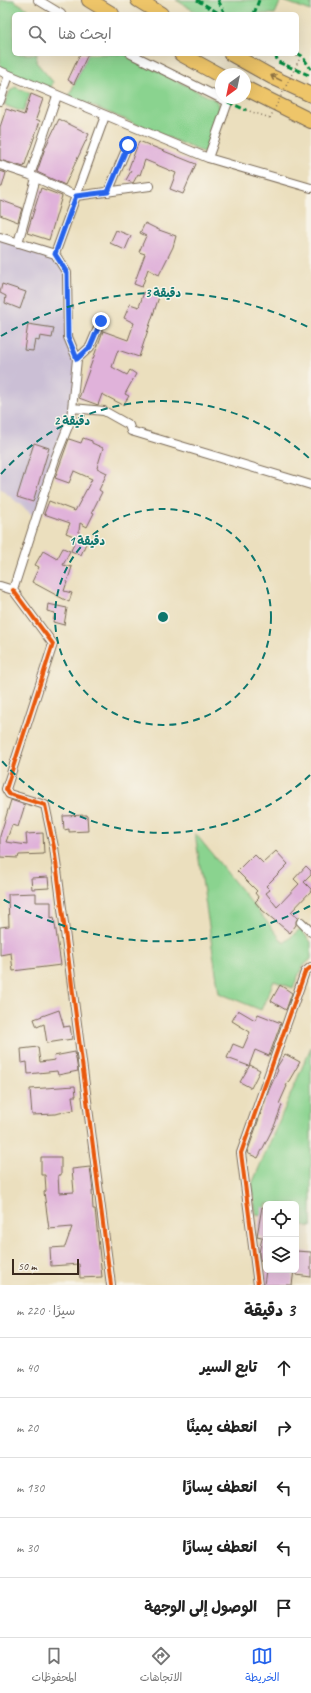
<!DOCTYPE html>
<html lang="ar">
<meta charset="utf-8">
<style>
body{margin:0;font-family:Caveat,"Playpen Sans Arabic",sans-serif;background:#f2f2f2;color:#222;direction:rtl}
.controls{position:absolute;right:12px;bottom:12px;display:grid;overflow:hidden;border-radius:6px;box-shadow:0 4px 16px #0002}
.controls button{width:36px;height:36px;display:grid;place-items:center;padding:0;border:0;border-bottom:1px solid #e0e0e0;background:#fff;color:#222;font:20px sans-serif}
.compass{position:absolute;left:215px;top:68px;width:36px;height:36px;border-radius:50%;background:#fff;box-shadow:0 4px 16px #0002;rotate:213deg}
.scale{position:absolute;left:12px;bottom:10px;width:67px;box-sizing:border-box;padding-left:4px;border:2px solid #3b2a1e;border-top:0;font-size:11px;line-height:14px;white-space:nowrap;color:#3b2a1e;-webkit-text-stroke:3px #f7f3e8;paint-order:stroke}
.stop{position:absolute;width:12px;height:12px;margin:-9px;border:3px solid #2563eb;border-radius:50%;background:#fff}
.stop.end{background:#2563eb;border-color:#fff;box-shadow:0 1px 4px #0008}
.list{margin:0;padding:0;list-style:none}
h2{display:flex;justify-content:space-between;align-items:center;height:52px;margin:0;padding:0 16px;font-size:17px}
h2 small{font-size:13px;font-weight:400;color:#767676}
.list li{display:grid;grid-template-columns:26px 1fr auto;gap:12px;align-items:center;box-sizing:border-box;height:60px;padding:0 16px;border-top:1px solid #e0e0e0}
.list b{display:block;font-size:15px;white-space:nowrap}
.list em{font-size:13px;font-style:normal;color:#767676}
.icon{flex:none;width:22px;height:22px;fill:none;stroke:currentColor;stroke-width:2;stroke-linecap:round;stroke-linejoin:round}
.map{position:relative;flex:none;width:311px;height:1285px;overflow:hidden;direction:ltr}
.search{position:absolute;background:#fff;box-shadow:0 4px 16px #0002;left:12px;right:12px;top:12px;height:44px;display:flex;align-items:center;gap:10px;box-sizing:border-box;padding:0 14px;border-radius:6px;color:#767676;font-size:15px}
.sheet{height:352px;background:#fff}
nav{display:flex;justify-content:space-around;align-items:center;box-sizing:border-box;height:56px;border-top:1px solid #e0e0e0;background:#fff;font-size:11px;color:#767676}
nav a{display:grid;justify-items:center;gap:2px}
nav .on{color:#2563eb}
.map>svg:first-child{display:block}
.industrial{fill:#cbbfd5}
.green{fill:#8ad38f;stroke:#627e56}
.building{fill:#e0b2da}
.lines{fill:none;stroke-linecap:round;stroke-linejoin:round}
.street-casing{stroke:#796956;stroke-width:10}
.highway-casing{stroke:#796956;stroke-width:16}
.path{stroke:#796956;stroke-width:1.5;stroke-dasharray:1 3;stroke-linecap:butt}
.street{stroke:#fff;stroke-width:8}
.highway{stroke:#eec569;stroke-width:14}
.path-bridge{stroke:#796956;stroke-width:1.5;stroke-dasharray:1 3;stroke-linecap:butt}
.quiet{stroke:#00873e;stroke-width:3;stroke-dasharray:6 3;stroke-linecap:butt}
.cycleway-casing{stroke:#f7f3e8;stroke-width:6}
.cycleway{stroke:#e8590c;stroke-width:4}
.oneway{stroke:#8c7040}
.route{stroke:#2563eb;stroke-width:5}
.ring{fill:none;stroke:#0f766e;stroke-width:2;stroke-dasharray:7 5}
.centre{fill:#0f766e;stroke:#f7f3e8;stroke-width:2}
.ring-label{font-size:12px;text-anchor:middle;font-weight:bold;fill:#0f766e;stroke:#f7f3e8;stroke-width:3;stroke-linejoin:round;paint-order:stroke}
</style>
<div class="map">
<svg width="311" height="1285" viewBox="0 0 311 1285">
<rect width="100%" height="100%" fill="#f7f3e8"/>
<filter id="ink" filterUnits="userSpaceOnUse"><feTurbulence type="fractalNoise" baseFrequency=".025" numOctaves="2"/><feDisplacementMap in="SourceGraphic" scale="8" xChannelSelector="R" yChannelSelector="G"/><feConvolveMatrix kernelMatrix="1 2 1 2 8 2 1 2 1" color-interpolation-filters="sRGB"/></filter>
<filter id="wash" filterUnits="userSpaceOnUse"><feTurbulence type="fractalNoise" baseFrequency=".012" numOctaves="4" result="noise"/><feDisplacementMap in="SourceGraphic" scale="16" xChannelSelector="R" yChannelSelector="G"/><feGaussianBlur stdDeviation="0.9" result="paint"/><feColorMatrix in="noise" values="0 0 0 0 0 0 0 0 0 0 0 0 0 0 0 0 0 1.4 0 .05"/><feComposite in="paint" operator="in"/></filter>
<g filter="url(#wash)">
<rect width="100%" height="100%" fill="#ebdfbe"/>
<path class="industrial" d="M0,237L55,254L67,273L68,337L77,359L74,397L36,518L0,488Z"/>
<path class="green" d="M0,0H13L28,9L26,13L27,14H14V54H37L36,62L53,82L50,90L0,68Z
M176,0H311V11L281,0L275,14H199Z
M88,54H124L217,101L220,107L205,153L69,96Z
M15,87L30,93L23,112L4,105L10,91Z
M195,833L284,943L300,929L311,942V959L302,967L293,988L274,981L261,1010L219,993Z
M311,1047V1227L296,1223V1204H266V1216L256,1214L252,1184Z"/>
<g id="blocks">
<path class="building" d="M80,54H88L74,84L68,80Z
M31,94L43,99L36,119L40,121L24,167L0,160V127L6,109L24,115Z
M59,119L89,134L65,185L37,172L45,148Z
M139,141L196,164L183,194L170,189L176,173L145,160L140,175L138,174L133,183L126,180L131,171L128,170Z
M0,171L6,173L2,187H0Z
M41,188L62,196L49,240L27,233Z
M0,200L22,208L18,222L0,215Z
M145,223L159,230L176,236L173,247L159,275L148,269L142,287L134,284L145,254L139,252L146,236L140,233Z
M116,230L131,236L125,250L110,243Z
M2,284L26,292L20,309L5,303L6,296L0,293Z
M144,292L159,297L139,357L118,350L112,367L127,375L130,370L136,374L125,394L129,396L123,405L102,394L98,405L79,398L103,331L128,340L134,323L124,318L130,304L139,307Z
M28,324L54,328L52,338L40,336L39,341L35,340L33,351L24,350Z
M83,438L92,441V443L103,448L97,468L107,473L99,490L102,492L92,512L94,513L87,527L80,523L78,538L87,541L81,555L71,551L76,537L66,533L70,523L44,514L49,501L75,511L92,479L74,471L69,483L55,478L69,439L81,443Z
M34,443L49,448L33,502L17,497Z
M63,548L70,551L63,565L72,567L64,591L72,593L69,602L32,582L39,567L35,565L43,551L57,559Z
M48,604L67,608L64,625L53,622L55,613L47,611Z
M11,800L25,805L18,827L12,825L6,842L27,845L26,834L43,833L44,854L19,855L18,858L0,857V836Z
M87,815L88,831L69,832V829L64,830L63,816Z
M276,851L288,864L266,886L270,890L266,893L277,907L299,884L294,879L306,866L311,871V875L304,882L311,889V891L291,912L298,918L296,921V925L290,933L262,910L255,902L259,898L255,893L257,891L237,871L254,854L263,863Z
M48,877L49,888L32,889L31,878Z
M36,893V902H51V918L54,917L61,965L13,971L11,953L0,955V927L9,926L8,894Z
M280,985L292,993L286,1010L271,1001Z
M59,1010L64,1027L70,1026L72,1039L47,1043L44,1024L37,1027L34,1019Z
M238,1010L255,1020L258,1014L281,1023L269,1056L255,1050L249,1066L227,1058L233,1044L243,1048L250,1032L232,1021Z
M38,1047L40,1062L55,1060L54,1056L75,1052L78,1071L58,1075L57,1071L28,1074L27,1062L22,1063L21,1049Z
M285,1054L300,1062L286,1086H287L279,1104L282,1105L275,1124L258,1158L247,1153L269,1090L278,1070L277,1069V1067Z
M250,1065L260,1070L251,1088L240,1082Z
M75,1086L76,1096H72L74,1110L55,1114L32,1115L30,1089Z
M41,1157H61V1175H58L59,1193L74,1192L72,1169L90,1167L93,1191H92L93,1209H95L102,1277L80,1278L79,1264L51,1266L50,1248L65,1247L72,1227L49,1229L44,1192L46,1191L45,1175H41Z
M262,1207L266,1208V1238L257,1236Z
M262,1238H266V1261L260,1260L259,1253Z
M296,1251L311,1252V1277L296,1275Z
M266,1270H294L292,1285H264Z"/>
</g>
</g>
<g filter="url(#ink)">
<use href="#blocks" fill-opacity="0" stroke="#796956" stroke-width="1"/>
<g class="lines">
<defs>
<path id="street" d="M38,0L61,14
M131,54L228,102L208,158
M0,71L208,158L311,188
M0,101L9,75
M0,165L30,175L76,196L150,186
M30,175L57,96
M108,192L128,145
M0,237L55,254L67,273L68,337L77,359
M18,243L36,178
M55,254L105,116
M73,408L104,411L129,425L131,431L311,485
M0,586L13,590L55,459L71,419L77,359L90,347L101,321
M13,590L53,644L6,789L9,794L45,805L54,847L111,1285
M301,922L311,932
M258,1285L241,1153L305,972L311,967"/>
<path id="highway" d="M89,0L112,14
M138,0L161,14
M181,54L221,76
M231,54L272,77L311,95
M245,88L311,121"/>
</defs>
<use href="#street" class="street-casing"/>
<use href="#highway" class="highway-casing"/>
<path class="path" d="M293,54L300,58
M246,110L270,118"/>
<use href="#street" class="street"/>
<use href="#highway" class="highway"/>
<path class="path-bridge" d="M270,118L300,58"/>
<path class="quiet" d="M197,0L220,14
M218,0L225,14
M254,14L259,0
M297,53L302,56L311,69
M275,54L278,62L311,76
M228,102L246,110"/>
<defs>
<path id="cycleway" d="M13,590L53,644L6,789L9,794L45,805L54,847L111,1285
M258,1285L241,1153L305,972L311,967"/>
</defs>
<use href="#cycleway" class="cycleway-casing"/>
<use href="#cycleway" class="cycleway"/>
</g>
<defs><path id="oneway-shaft" d="M-6 0H5M1.5-3L5.5 0L1.5 3" fill="none" stroke-width="1.6" stroke-linecap="round" stroke-linejoin="round"/></defs>
<use class="oneway" href="#oneway-shaft" transform="translate(276 78) rotate(-154)"/>
</g>
<g class="lines" filter="url(#ink)">
<path class="route" d="M101,321L90,347L77,359L68,337L67,273L55,254L76,196L108,192L128,145"/>
</g>
<g class="ring">
<circle cx="163" cy="617" r="108"/>
<path d="M310 775A216 216 0 0 1 1 760M1 474A216 216 0 0 1 310 459"/>
<path d="M310 906A324 324 0 0 1 1 898M1 336A324 324 0 0 1 310 328"/>
</g>
<circle cx="163" cy="617" r="6" class="centre"/>
<g class="ring-label">
<text x="163" y="297">3 دقيقة</text>
<text x="72" y="425">2 دقيقة</text>
<text x="87" y="545">1 دقيقة</text>
</g>
</svg>
<div class="controls">
<button><svg class="icon" aria-label="locate" viewBox="0 0 24 24"><circle cx="12" cy="12" r="6"/><path d="M12 2v4M12 18v4M2 12h4M18 12h4"/></svg></button>
<button><svg class="icon" aria-label="layers" viewBox="0 0 24 24"><path d="M12 4l9 5-9 5-9-5zM3 14l9 5 9-5"/></svg></button>
</div>
<svg class="compass" viewBox="-18 -18 36 36"><path d="M0-13l5 13h-10z" fill="#e53935"/><path d="M0 13l5-13h-10z" fill="#767676"/></svg>
<div class="scale">50 m</div>
<div class="stop" style="left:128px;top:145px"></div>
<div class="stop end" style="left:101px;top:321px"></div>
<div class="search"><svg class="icon" aria-label="search" viewBox="0 0 24 24"><circle cx="10" cy="10" r="6"/><path d="M15 15l6 6"/></svg>ابحث هنا</div>
</div>
<section class="sheet">
<h2>3 دقيقة<small>سيرًا · 220 m</small></h2>
<ul class="list">
<li><svg class="icon" aria-label="ahead" viewBox="0 0 24 24"><path d="M12 20V5M6 11l6-6 6 6"/></svg><div><b>تابع السير</b></div><em>40 m</em></li>
<li><svg class="icon" aria-label="right" viewBox="0 0 24 24"><path d="M7 20v-9h11M14 6l5 5-5 5"/></svg><div><b>انعطف يمينًا</b></div><em>20 m</em></li>
<li><svg class="icon" aria-label="left" viewBox="0 0 24 24"><path d="M17 20v-9H6M10 6l-5 5 5 5"/></svg><div><b>انعطف يسارًا</b></div><em>130 m</em></li>
<li><svg class="icon" aria-label="left" viewBox="0 0 24 24"><path d="M17 20v-9H6M10 6l-5 5 5 5"/></svg><div><b>انعطف يسارًا</b></div><em>30 m</em></li>
<li><svg class="icon" aria-label="arrive" viewBox="0 0 24 24"><path d="M6 21V4h12l-3 4 3 4H6"/></svg><div><b>الوصول إلى الوجهة</b></div></li>
</ul>
</section>
<nav>
<a class="on"><svg class="icon" aria-label="map" viewBox="0 0 24 24"><path d="M3 6l6-2 6 2 6-2v14l-6 2-6-2-6 2zM9 4v14M15 6v14"/></svg>الخريطة</a>
<a><svg class="icon" aria-label="directions" viewBox="0 0 24 24"><path d="M12 3l9 9-9 9-9-9zM9 14v-3h6M13 9l2 2-2 2"/></svg>الاتجاهات</a>
<a><svg class="icon" aria-label="saved" viewBox="0 0 24 24"><path d="M7 4h10v16l-5-4-5 4z"/></svg>المحفوظات</a>
</nav>
